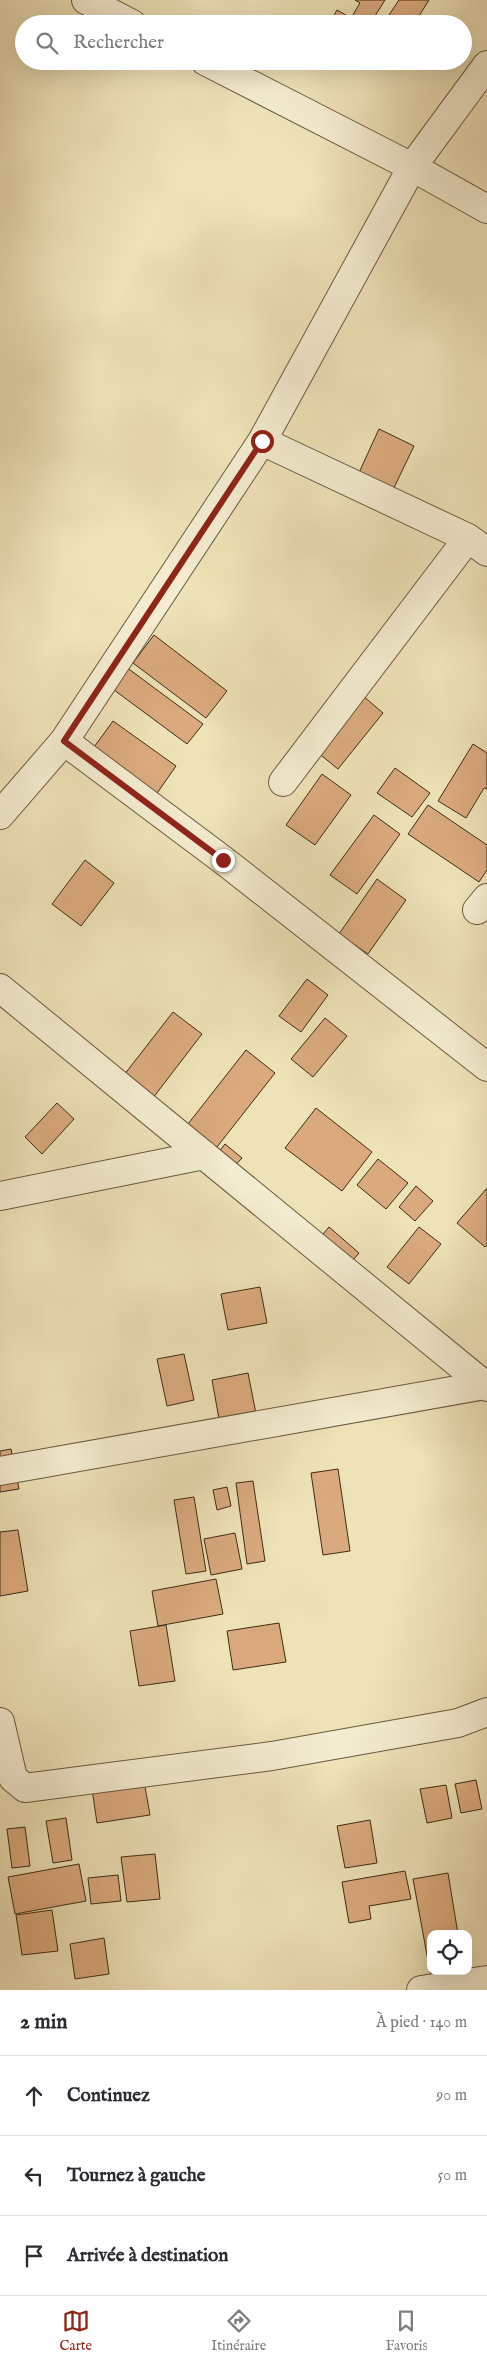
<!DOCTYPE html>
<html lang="fr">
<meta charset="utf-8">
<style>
body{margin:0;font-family:"IM FELL English",serif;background:#f2f2f3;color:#2b2b33}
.controls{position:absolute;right:15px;bottom:15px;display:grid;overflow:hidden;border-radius:10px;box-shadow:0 5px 20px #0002}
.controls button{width:45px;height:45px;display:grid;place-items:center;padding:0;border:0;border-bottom:1px solid #e1e1e2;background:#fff;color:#2b2b33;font:25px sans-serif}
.stop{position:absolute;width:15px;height:15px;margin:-11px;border:4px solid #8f2418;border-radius:50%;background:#fff}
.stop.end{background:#8f2418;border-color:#fff;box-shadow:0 1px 5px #0008}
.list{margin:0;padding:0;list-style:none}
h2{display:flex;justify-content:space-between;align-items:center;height:65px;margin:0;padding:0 20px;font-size:21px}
h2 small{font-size:16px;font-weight:400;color:#7c7c81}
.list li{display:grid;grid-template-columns:32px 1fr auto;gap:15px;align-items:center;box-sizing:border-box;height:80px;padding:0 20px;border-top:1px solid #e1e1e2}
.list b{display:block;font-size:19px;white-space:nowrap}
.list em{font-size:16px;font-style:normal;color:#7c7c81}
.icon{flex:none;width:28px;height:28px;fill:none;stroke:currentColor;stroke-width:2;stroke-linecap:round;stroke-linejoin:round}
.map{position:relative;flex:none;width:487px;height:1990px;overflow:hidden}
.search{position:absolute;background:#fff;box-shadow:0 5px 20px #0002;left:15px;right:15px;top:15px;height:55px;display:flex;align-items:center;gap:12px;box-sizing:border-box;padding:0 18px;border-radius:28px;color:#7c7c81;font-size:19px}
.sheet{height:305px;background:#fff}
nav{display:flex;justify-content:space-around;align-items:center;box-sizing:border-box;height:70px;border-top:1px solid #e1e1e2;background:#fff;font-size:14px;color:#7c7c81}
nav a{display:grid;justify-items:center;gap:2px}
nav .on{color:#8f2418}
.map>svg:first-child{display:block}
.building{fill:#daaa7e;stroke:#3e2c15}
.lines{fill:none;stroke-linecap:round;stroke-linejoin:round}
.minor-casing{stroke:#6a5a3e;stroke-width:30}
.minor{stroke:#f4ecd0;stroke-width:28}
.route{stroke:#8f2418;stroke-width:6}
</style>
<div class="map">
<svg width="487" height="1990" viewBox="0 0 487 1990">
<rect width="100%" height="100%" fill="#eee2b7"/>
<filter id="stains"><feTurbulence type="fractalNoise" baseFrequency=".004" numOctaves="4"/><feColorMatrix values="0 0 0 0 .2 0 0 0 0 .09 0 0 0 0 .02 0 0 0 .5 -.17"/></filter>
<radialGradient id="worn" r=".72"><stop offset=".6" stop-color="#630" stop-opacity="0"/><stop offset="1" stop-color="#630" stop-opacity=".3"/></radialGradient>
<path class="building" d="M355,0H385L370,24H329L337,10L351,18L360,3Z
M399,0H429L414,24H389L385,21Z
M379,429L414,446L391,494L357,477Z
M154,635L227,691L206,718L133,663Z
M126,667L203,724L187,744L110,687Z
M362,695L383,713L338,769L317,752Z
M113,721L176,766L153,799L89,754Z
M473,744L487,753V789L484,788L466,818L438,801Z
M395,768L430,793L412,817L377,793Z
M322,774L351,795L315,845L286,825Z
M428,805L487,845V870L479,882L408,834Z
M374,815L400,834L357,894L330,875Z
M85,860L114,883L81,926L52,904Z
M377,879L406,900L368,954L339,934Z
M307,979L328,995L301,1032L279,1016Z
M173,1012L202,1034L146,1107L117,1084Z
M325,1018L347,1036L313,1077L291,1059Z
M246,1050L275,1073L206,1161L177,1138Z
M57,1103L74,1119L42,1154L25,1137Z
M316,1108L372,1152L342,1191L285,1148Z
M225,1144L242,1158L224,1178L208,1165Z
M378,1159L408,1183L386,1209L357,1185Z
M416,1186L433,1201L415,1221L399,1207Z
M487,1188V1245L485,1247L457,1223Z
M329,1227L359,1253L342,1273L312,1247Z
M419,1227L441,1244L409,1284L387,1267Z
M260,1287L267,1323L228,1330L221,1294Z
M184,1354L194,1400L167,1406L157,1359Z
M248,1373L260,1434L223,1441L212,1380Z
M11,1449L19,1489L0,1492V1451Z
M338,1469L350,1551L323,1555L311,1473Z
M253,1481L265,1561L247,1564L236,1483Z
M227,1487L231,1506L217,1510L213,1490Z
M194,1497L206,1571L186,1574L174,1500Z
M18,1530L28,1591L0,1596V1532Z
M235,1533L242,1569L211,1575L204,1539Z
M216,1579L223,1614L158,1626L152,1591Z
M279,1623L286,1662L233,1670L227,1631Z
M166,1625L175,1681L139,1686L130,1631Z
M476,1780L482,1809L461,1813L455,1784Z
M144,1781L150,1815L97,1823L92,1789Z
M446,1785L452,1818L427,1823L420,1789Z
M66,1818L72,1860L53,1863L46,1821Z
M370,1820L377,1863L345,1868L337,1826Z
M25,1827L30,1866L12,1868L7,1829Z
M155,1854L160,1899L127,1902L121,1857Z
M79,1864L86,1901L15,1914L8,1877Z
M405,1871L411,1899L369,1906L371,1919L349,1923L342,1882Z
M448,1873L458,1934H431V1971H465L431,1977L413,1879Z
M118,1875L121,1901L91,1904L88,1878Z
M52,1910L58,1951L22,1955L16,1915Z
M104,1938L109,1974L75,1979L70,1944Z"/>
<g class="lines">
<defs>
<path id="minor" d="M86,0L132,24
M205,61L412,167L487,209
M262,441L468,538L487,552
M64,741L223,860L487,1067
M283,782L468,538
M0,815L64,741L262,441L412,167L487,65
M477,910L487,898
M0,988L487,1387
M0,1196L204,1155
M0,1471L485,1385
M0,1722L13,1778L25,1788L272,1756L458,1723L487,1712
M421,1990L487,1980"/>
</defs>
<use href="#minor" class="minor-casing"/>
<use href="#minor" class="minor"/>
</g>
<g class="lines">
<path class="route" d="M223,860L64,741L262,441"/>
</g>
<rect width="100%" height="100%" filter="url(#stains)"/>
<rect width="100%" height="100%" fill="url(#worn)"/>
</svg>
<div class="controls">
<button><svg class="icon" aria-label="locate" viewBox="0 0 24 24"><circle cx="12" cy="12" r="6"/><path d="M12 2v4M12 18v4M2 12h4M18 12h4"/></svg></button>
</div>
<div class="stop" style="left:262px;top:441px"></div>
<div class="stop end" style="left:223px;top:860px"></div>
<div class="search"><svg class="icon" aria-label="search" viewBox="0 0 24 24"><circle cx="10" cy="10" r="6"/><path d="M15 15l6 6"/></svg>Rechercher</div>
</div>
<section class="sheet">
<h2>2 min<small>À pied · 140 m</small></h2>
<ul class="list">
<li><svg class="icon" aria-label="ahead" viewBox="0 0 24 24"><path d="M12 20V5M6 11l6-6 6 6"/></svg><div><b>Continuez</b></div><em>90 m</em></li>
<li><svg class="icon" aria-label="left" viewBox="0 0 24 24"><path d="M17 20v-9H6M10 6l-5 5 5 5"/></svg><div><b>Tournez à gauche</b></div><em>50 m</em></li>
<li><svg class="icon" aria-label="arrive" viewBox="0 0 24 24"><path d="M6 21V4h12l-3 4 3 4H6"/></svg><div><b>Arrivée à destination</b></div></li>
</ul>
</section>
<nav>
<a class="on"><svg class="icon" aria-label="map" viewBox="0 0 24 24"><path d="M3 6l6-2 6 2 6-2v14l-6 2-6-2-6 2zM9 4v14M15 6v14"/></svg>Carte</a>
<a><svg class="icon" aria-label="directions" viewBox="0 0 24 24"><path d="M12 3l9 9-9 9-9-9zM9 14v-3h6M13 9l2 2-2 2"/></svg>Itinéraire</a>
<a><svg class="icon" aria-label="saved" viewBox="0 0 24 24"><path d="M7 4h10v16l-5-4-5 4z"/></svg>Favoris</a>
</nav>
